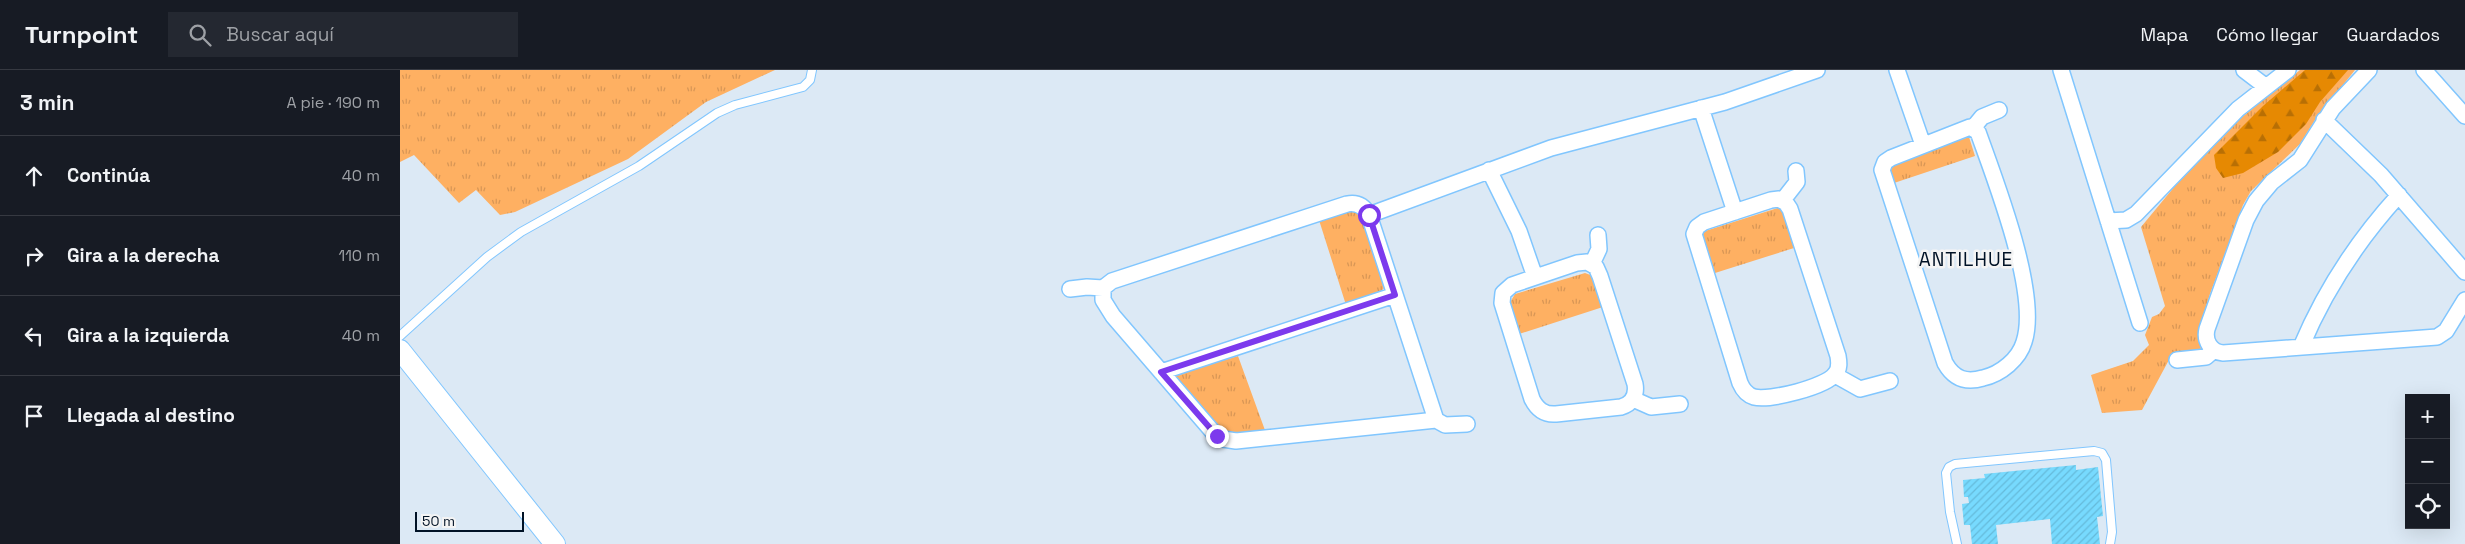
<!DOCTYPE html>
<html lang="es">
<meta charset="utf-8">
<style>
body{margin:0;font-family:"Space Grotesk",sans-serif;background:#242831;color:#f1f3f6}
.controls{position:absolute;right:15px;bottom:15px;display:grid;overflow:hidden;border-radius:0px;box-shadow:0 5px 20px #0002}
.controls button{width:45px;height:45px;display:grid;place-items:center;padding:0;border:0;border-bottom:1px solid #363941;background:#171b24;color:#f1f3f6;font:25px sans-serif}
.scale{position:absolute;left:15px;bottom:12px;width:109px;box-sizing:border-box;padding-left:5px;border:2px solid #001226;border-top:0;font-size:14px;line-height:18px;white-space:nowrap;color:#001226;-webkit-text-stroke:4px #f4f4f4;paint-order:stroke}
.stop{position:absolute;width:15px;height:15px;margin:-11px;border:4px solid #7c3aed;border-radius:50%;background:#fff}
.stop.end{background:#7c3aed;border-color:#fff;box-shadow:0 1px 5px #0008}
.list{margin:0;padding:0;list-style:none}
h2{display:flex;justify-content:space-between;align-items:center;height:65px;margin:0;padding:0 20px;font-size:21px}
h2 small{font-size:16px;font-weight:400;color:#9ea1a6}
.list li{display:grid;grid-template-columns:32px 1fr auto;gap:15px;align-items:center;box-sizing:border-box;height:80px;padding:0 20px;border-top:1px solid #363941}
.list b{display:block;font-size:19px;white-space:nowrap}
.list em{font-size:16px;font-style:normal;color:#9ea1a6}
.icon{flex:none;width:28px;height:28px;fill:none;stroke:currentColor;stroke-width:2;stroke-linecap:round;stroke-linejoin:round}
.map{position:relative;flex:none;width:2065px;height:474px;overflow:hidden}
header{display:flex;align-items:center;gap:30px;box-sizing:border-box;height:70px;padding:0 25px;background:#171b24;border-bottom:1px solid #363941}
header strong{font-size:24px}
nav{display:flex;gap:28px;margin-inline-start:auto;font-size:18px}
.search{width:350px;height:45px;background:#242831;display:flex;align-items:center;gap:12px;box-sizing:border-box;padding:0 18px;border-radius:0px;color:#9ea1a6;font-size:19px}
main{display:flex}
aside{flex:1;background:#171b24}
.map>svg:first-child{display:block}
.grass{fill:url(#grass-tufts)}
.forest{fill:url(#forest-firs)}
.building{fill:url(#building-hatch)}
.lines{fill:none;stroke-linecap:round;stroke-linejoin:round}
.lane-casing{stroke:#81c6fe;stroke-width:10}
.street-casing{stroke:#81c6fe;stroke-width:18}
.secondary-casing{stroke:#81c6fe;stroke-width:22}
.lane{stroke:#fff;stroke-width:8}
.street{stroke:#fff;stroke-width:15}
.secondary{stroke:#fff;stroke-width:20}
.route{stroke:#7c3aed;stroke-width:6}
.labels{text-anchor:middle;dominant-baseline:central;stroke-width:5;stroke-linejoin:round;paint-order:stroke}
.neighbourhood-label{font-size:19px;letter-spacing:1px;fill:#001226;stroke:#f4f4f4}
</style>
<header>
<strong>Turnpoint</strong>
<div class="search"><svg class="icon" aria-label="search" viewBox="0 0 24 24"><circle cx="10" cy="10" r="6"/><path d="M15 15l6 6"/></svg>Buscar aquí</div>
<nav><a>Mapa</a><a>Cómo llegar</a><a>Guardados</a></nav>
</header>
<main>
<aside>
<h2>3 min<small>A pie · 190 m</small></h2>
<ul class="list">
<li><svg class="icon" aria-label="ahead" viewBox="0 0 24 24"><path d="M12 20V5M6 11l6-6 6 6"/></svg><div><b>Continúa</b></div><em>40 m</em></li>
<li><svg class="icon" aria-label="right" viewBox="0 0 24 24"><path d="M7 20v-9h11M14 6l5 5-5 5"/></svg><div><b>Gira a la derecha</b></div><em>110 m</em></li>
<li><svg class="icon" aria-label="left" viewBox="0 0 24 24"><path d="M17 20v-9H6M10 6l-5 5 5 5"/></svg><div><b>Gira a la izquierda</b></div><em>40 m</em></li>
<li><svg class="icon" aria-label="arrive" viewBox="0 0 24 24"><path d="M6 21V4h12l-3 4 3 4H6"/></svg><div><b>Llegada al destino</b></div></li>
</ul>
</aside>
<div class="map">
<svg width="2065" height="474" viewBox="0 0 2065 474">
<defs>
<pattern id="grass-tufts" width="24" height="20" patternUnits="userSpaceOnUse" patternTransform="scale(1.25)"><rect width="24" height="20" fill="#feb062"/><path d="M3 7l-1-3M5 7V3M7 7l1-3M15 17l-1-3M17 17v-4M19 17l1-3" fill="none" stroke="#d89655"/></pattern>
<pattern id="forest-firs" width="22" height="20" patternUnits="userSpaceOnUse" patternTransform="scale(1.25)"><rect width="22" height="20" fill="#e68902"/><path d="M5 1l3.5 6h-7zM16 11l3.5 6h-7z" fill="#b86f04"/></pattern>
<pattern id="building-hatch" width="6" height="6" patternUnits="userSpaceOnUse" patternTransform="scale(1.25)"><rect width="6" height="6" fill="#77dafe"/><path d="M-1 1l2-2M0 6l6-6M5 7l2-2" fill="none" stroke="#65bada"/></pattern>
</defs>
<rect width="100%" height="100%" fill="#dce9f5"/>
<path class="grass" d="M0,0H375L306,32L228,89L115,142L100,145L76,120L59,133L14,85L0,92Z
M1900,0H1955L1915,50L1900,74L1851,121L1843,135L1810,224L1799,258L1801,281L1770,288L1742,340L1702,343L1691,305L1733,291L1749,275L1745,265L1752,247L1759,244L1765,236L1741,157L1775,116L1831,56Z
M1569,67L1575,86L1494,113L1488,94Z
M958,137L984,218L978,225L946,235L919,150Z
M1381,137L1394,178L1315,203L1302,162Z
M1185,203L1193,206L1203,237L1119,264L1109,234L1115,224Z
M838,286L866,363L827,366L775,305Z"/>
<path class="forest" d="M1905,0H1948L1920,32L1906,54L1878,82L1843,103L1823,108L1816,98L1814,85L1863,36Z"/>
<path class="building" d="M1676,395V400L1698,397L1703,446L1697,447L1700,474H1652L1650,449L1596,455L1598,474H1572L1570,455H1564L1562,434L1569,433L1568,427H1564L1563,410L1585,408L1584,404Z"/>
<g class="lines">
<defs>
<path id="lane" d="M0,266L87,187L121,162L239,96L317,43L335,35L403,17L410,10L412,0
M1557,474L1550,442L1546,403L1549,397L1555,394L1694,381L1702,383L1706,390L1712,462L1710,474"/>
<path id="street" d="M1497,0L1523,75
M1661,0L1740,253
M1844,0L1865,16
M1969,0L1933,38L1900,90L1872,112L1856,131L1846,150L1807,259C1804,271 1811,282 1823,283L2037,267L2046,261L2065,230
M2024,0L2065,46
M1301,38L1335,142
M1924,50L1981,105L2065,202
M1570,57L1578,62C1595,110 1640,224 1624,272C1619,289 1601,304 1583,308C1566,313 1554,309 1545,293L1482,100L1485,92L1491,88Z
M1573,58L1582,47L1599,40
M1089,100L1119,161L1135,207
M1379,129L1386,133L1390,139L1438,286C1439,292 1440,299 1435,304C1426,317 1369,331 1354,327C1347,325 1343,320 1340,313L1294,164L1297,157L1304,152L1371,130Z
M1383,130L1397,112L1396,101
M969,145L1151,78L1325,32L1417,0
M1708,151L1726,150L1736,144L1838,39L1888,0
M1187,192L1196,197L1200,206L1235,314C1237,325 1232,334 1221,337L1156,344C1144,345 1137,339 1132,329L1102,233L1103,223L1112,215L1177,193Z
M1192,194L1199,179L1198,165
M670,219L687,217L703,218
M1901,277C1925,220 1957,171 1999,125
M1777,290L1806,287L1814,280
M761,302L995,225
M1435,305L1460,319L1490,311
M1233,329L1251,337L1280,334
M1036,350L969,145C964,136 957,132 947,134L712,211L703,218V230L713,246L813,362L823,369L836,371L1036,350L1045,355L1067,354"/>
<path id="secondary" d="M0,280L155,474"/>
</defs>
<use href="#lane" class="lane-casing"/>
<use href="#street" class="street-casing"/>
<use href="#secondary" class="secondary-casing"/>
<use href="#lane" class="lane"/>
<use href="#street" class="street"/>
<use href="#secondary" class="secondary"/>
</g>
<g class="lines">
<path class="route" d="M817,366L761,302L995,225L969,145"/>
</g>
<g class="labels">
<g class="neighbourhood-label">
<text x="1566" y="189">ANTILHUE</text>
</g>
</g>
</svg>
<div class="controls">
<button>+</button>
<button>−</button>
<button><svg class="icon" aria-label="locate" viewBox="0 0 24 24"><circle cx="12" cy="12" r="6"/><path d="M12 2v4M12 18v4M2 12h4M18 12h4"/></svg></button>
</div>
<div class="scale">50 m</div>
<div class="stop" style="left:969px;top:145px"></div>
<div class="stop end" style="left:817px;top:366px"></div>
</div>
</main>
